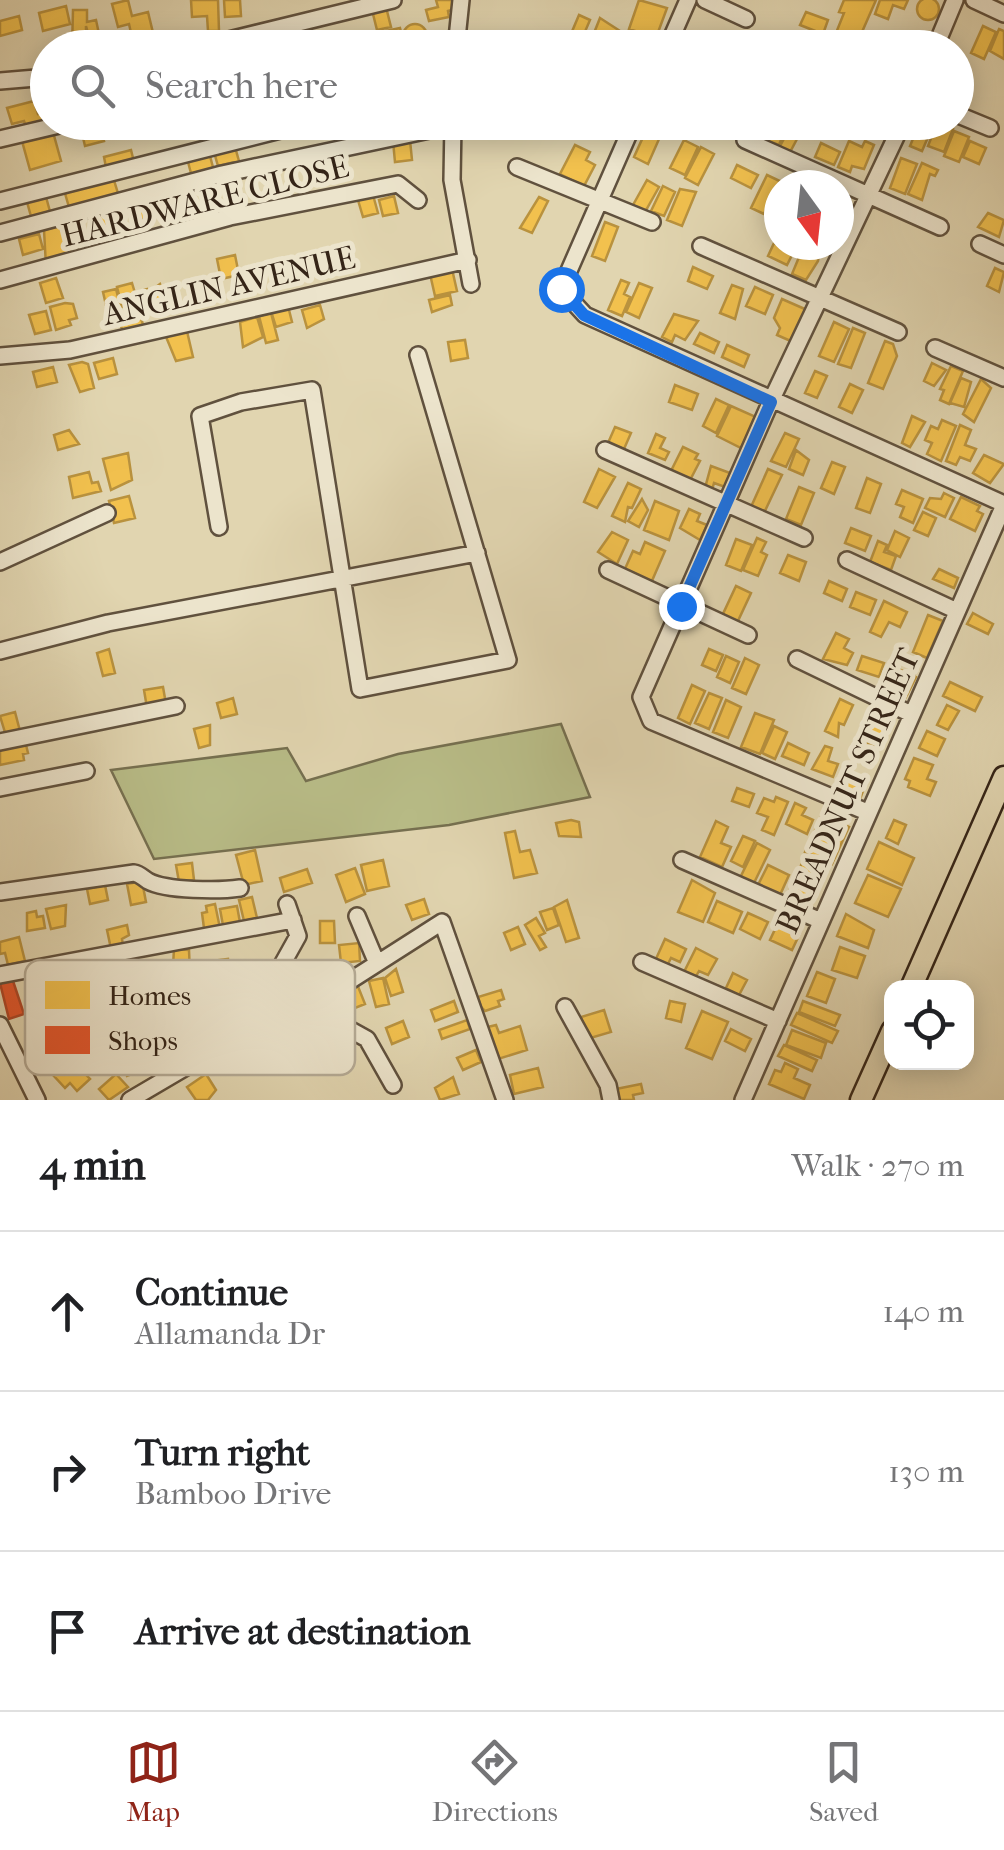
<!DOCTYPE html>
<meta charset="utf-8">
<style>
body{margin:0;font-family:"IM FELL French Canon",serif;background:#f2f2f2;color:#202124}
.controls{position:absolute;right:30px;bottom:30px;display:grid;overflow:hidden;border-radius:20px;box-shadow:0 5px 25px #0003}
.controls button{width:90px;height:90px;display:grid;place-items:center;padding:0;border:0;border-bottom:2px solid #e0e0e0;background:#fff;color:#202124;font:50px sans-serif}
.compass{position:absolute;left:764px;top:170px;width:90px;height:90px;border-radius:50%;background:#fff;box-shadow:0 5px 25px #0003;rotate:165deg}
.stop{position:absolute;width:30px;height:30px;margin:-22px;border:8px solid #1a73e8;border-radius:50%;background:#fff}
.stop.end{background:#1a73e8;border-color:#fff;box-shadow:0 2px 10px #0008}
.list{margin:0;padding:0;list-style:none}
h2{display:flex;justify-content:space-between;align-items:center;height:130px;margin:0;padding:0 40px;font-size:42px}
h2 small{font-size:32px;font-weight:400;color:#757577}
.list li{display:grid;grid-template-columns:65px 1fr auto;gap:30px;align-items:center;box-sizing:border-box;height:160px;padding:0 40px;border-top:2px solid #e0e0e0}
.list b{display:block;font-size:38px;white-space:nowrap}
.list p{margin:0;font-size:32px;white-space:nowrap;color:#757577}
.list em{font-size:32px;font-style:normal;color:#757577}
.icon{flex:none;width:55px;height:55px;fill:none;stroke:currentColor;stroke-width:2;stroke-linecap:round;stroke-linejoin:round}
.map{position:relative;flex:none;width:1004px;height:1100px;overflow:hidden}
.search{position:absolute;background:#fff;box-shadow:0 5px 25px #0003;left:30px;right:30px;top:30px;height:110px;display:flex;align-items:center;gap:25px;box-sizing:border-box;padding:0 35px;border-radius:55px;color:#757577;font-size:38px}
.sheet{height:610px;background:#fff}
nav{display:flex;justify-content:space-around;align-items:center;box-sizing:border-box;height:140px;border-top:2px solid #e0e0e0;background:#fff;font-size:28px;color:#757577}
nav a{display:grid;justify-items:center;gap:5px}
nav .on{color:#8f2418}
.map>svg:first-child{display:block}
.green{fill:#b8bc87;stroke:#767050;stroke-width:2.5}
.homes{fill:#f2c14e;stroke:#b9923e;stroke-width:2.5}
.shops{fill:#e4572e;stroke:#b04827;stroke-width:2.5}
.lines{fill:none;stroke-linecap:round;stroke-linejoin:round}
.minor-casing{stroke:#60513e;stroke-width:20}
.major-casing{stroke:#352518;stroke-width:25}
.minor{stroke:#ece4cc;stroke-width:15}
.major{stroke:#e1d5b0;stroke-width:20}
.route{stroke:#1a73e8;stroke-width:12}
.labels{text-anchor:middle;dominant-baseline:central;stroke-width:10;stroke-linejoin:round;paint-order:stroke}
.street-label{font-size:32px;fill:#352518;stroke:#ece4cc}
.key{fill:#ece4cc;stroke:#b5ab96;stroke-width:2.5}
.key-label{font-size:28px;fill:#352518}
</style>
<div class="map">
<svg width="1004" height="1100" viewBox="0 0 1004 1100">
<rect width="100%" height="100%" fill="#e1d5b0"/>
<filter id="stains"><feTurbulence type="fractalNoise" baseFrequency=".002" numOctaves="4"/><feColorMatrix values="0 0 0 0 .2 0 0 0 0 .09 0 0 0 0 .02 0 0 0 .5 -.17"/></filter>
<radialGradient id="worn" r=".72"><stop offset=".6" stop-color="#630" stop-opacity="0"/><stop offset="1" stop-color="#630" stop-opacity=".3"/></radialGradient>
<path class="green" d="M561,724L590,797L449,825L154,859L111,770L287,748L306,781L398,754Z"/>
<path class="homes" d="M917 9a11 11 0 1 1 22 0a11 11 0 1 1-22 0Z
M128,0L132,16L148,12L155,41L134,46L129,24L118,27L112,4Z
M191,0H218L219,31H208L207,16L192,17Z
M224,0H240L241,16L225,17Z
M436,0H453L455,9L448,11L449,17L429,21L426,10L438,7Z
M639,0L667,8L656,38L629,29Z
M844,0H876L855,48H830L844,13L839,12Z
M880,0H908L904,9L893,5L888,19L875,14Z
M66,6L70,24L43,31L39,13Z
M386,7L391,27L377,30L372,10Z
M73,10H87V22L96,20L102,48H92L86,26V48H72Z
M806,12L828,20L823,34L800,25Z
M579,15L590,20L578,48H565Z
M19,16L22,30L0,36V21Z
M600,18L623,33L616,48H588Z
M403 36a12 12 0 1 1 24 0a12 12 0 1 1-24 0Z
M983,26L996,32L984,59L971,53Z
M400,28L405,47L391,48L386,31Z
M999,29L1004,31V59L990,51Z
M882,33L895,39L891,48H862L866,38L878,43Z
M34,101L38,114L48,111V122L26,127L24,121L12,124L7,108Z
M99,122L104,141L85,146L80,125Z
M366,122L368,130L381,126L384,137L355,143L351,127Z
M769,122H788L779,145L763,139Z
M793,122L805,124L789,154L779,148Z
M920,122L934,123L922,151L910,146Z
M937,123L953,129L944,152L928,146Z
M649,124L663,130L648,164L634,157Z
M954,131L969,137L959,162L944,156Z
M53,132L61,161L30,170L22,141Z
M410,140L412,160L395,162L393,141Z
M684,140L698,147L685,175L670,168Z
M849,141L862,147L865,141L874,145L864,169L852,166L850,172L838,167Z
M970,141L986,148L979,164L963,157Z
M821,143L840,152L834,165L815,157Z
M575,145L590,152L586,160L595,165L584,186L560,174Z
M235,147L239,161L218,166L214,152Z
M701,147L714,154L698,185L685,178Z
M131,150L135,166L107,173L104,157Z
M210,156L214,171L192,177L188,162Z
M901,158L917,164L905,194L890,188Z
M922,163L938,170L935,176L930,174L922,200L908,194Z
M737,165L758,175L751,188L731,178Z
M767,175L788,185H779V202L771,198L764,214L751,208Z
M113,177L120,200L71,214L64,190Z
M647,180L659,187L645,212L633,205Z
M214,183L221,204L204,209L198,187Z
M663,186L675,192L664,216L651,211Z
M680,189L696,192L682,226L667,220Z
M153,194L158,214L140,220L134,200Z
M373,195L378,213L363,217L358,200Z
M394,196L398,213L383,216L379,200Z
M46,197L51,215L32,220L27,202Z
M539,197L548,201L532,233L520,228Z
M107,212L112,230L97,233L92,216Z
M988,213L1004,220L999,237L978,227Z
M605,222L618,227L605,261L592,256Z
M71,223L76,241L69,243L72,259L46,266L44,230Z
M39,234L43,249L23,255L19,239Z
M774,243L793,253L787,265L768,256Z
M804,245L820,247L818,261L806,280L792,274Z
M235,255L239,275L221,279L217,259Z
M693,267L713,276L707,289L688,281Z
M995,268L1004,272L999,292L987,286Z
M452,269L457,291L435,296L430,274Z
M56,278L63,298L46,303L40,283Z
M621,280L629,283L624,294L630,297L622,316L608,310Z
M132,283L138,303L122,307L117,287Z
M639,283L652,288L639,318L626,312Z
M160,284L162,289L167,288L172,301L142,306L137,292L147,289L148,293Z
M732,285L743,289L735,319L720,313Z
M755,287L773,295L765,314L746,306Z
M116,289L120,305L116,306L117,312L108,314L103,292Z
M450,295L452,305L432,312L429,300Z
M782,299L807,310L793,342L777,335L780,328L774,318Z
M65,303L73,304L77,318L69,320L71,325L56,330L50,307Z
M320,305L324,319L307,328L302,310Z
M288,306L292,322L276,327L271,311Z
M46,311L51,330L35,334L29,315Z
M139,312L145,331L124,337L119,318Z
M271,313L278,340L266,343L259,316Z
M674,314L698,321L685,340L675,335L672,342L662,337Z
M257,317L263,337L243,347L240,322Z
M834,322L849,329L834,362L819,356Z
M186,327L193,357L176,361L164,332Z
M853,328L865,333L851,368L838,364Z
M700,333L719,342L714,353L694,344Z
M465,340L468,358L451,361L448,342Z
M885,341L893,344L897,356L883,389L868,383Z
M727,345L749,355L744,367L722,357Z
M113,358L117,374L99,379L94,363Z
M82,362L88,364L94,388L80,392L69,365Z
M932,363L946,370L934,386L924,381Z
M951,366L963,371L949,404L940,400L944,390L940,389Z
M53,367L57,382L37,387L33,372Z
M815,371L827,376L817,398L805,393Z
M961,378L971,382L964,407L950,403Z
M981,379L991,388L974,422L963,414Z
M850,384L863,390L852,413L839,407Z
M675,385L698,394L692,410L669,402Z
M716,399L729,405L716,433L703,426Z
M731,406L756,417L741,448L717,436Z
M912,416L925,422L910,447L902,443Z
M942,420L956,426L941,461L927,454L932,443L925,440L931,426L938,429Z
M960,425L971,430L965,445L976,449L970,461L960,457L956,465L946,461Z
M615,427L631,433L624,449L608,443Z
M69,430L79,444L58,450L54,435Z
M785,433L799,439L786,467L771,461Z
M656,434L665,438L660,448L669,452L665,460L648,453Z
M683,447L698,454L695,459L700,461L689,482L670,473Z
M796,450L809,460L803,475L789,469Z
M128,453L132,480L111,490L103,459Z
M984,455L1004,464L990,483L973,473Z
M832,462L845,467L834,494L821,488Z
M711,466L730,473L725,487L714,483L712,490L705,488Z
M599,469L615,477L597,508L584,502Z
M768,469L782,475L764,513L751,507Z
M89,472L92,483L98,482L101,491L73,498L69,477Z
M867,478L881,484L870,513L856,508Z
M628,483L641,489L632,508L628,507L625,522L612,516Z
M799,487L814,493L801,525L786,519Z
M902,490L923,499L913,523L900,517L904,507L896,504Z
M944,493L954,498L945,517L925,508L930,498L941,499Z
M129,496L135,518L114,523L109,501Z
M961,497L980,506L977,511L983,514L975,531L950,519Z
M642,499L648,510L639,527L628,521Z
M655,501L679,511L669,540L644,530Z
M689,509L700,514L697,521L707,525L700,540L680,528Z
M923,512L936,518L928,536L914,530Z
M851,528L871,536L865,551L845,543Z
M895,531L909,538L900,557L887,550Z
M612,532L628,540L617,564L598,552Z
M757,538L766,542L761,552L767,555L758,576L743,570Z
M736,539L752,545L741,571L726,565Z
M878,541L887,545L884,552L896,556L891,570L870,562Z
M645,542L665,551L651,583L624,571L633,551L640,554Z
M788,555L806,562L799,581L780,573Z
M939,569L958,578L954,588L933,579Z
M829,581L847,589L842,601L824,593Z
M736,586L751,593L737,623L722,616Z
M856,592L876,600L870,615L850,607Z
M884,601L907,612L900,627L889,622L881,637L870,632Z
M973,613L993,624L988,634L967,624Z
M928,615L943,621L927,658L913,652Z
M836,633L849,639L844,648L853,653L847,665L823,659Z
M109,649L115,673L103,676L97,653Z
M709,649L723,655L716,671L702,665Z
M726,656L739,662L730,683L717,677Z
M862,656L884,663L879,677L857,670Z
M745,658L759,665L746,694L732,688Z
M890,665L916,677L906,697L881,684Z
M950,682L982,697L975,711L943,696Z
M692,685L705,691L690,724L678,718Z
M163,687L166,704L147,708L144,690Z
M709,693L722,698L709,729L695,723Z
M233,698L237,714L221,718L217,703Z
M840,699L853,705L844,725L839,723L838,737L825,731Z
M726,700L741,707L728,738L713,732Z
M947,705L959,711L948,730L937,725Z
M15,712L21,735L7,739L0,716Z
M755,713L774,720L760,754L741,747Z
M871,718L890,727L880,748L861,740Z
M210,725V745L199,748L194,729Z
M774,726L787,732L775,759L762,753Z
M927,731L945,739L937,756L919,748Z
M25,741L28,753L23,754L24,760L0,765V746Z
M788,743L809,753L804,765L782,756Z
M825,746L832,748L828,761L838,764L833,777L812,769Z
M914,758L933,765L927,779L936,782L930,796L908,787L910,781L905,779Z
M845,771L867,780L860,799L837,790Z
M737,788L754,794L749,807L732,801Z
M776,797L788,802L774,835L762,830L768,817L757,813L764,798L774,802Z
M795,803L806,808L802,815L813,820L807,834L786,824Z
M822,815L849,827L832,864L805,852Z
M571,820L579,822L581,837L559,836L556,823Z
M894,820L906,825L898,844L886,838Z
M716,821L728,827L721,843L731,847L722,867L700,857Z
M515,831L520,852L530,850L537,873L514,878L505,833Z
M743,836L755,841L743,867L731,861Z
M879,842L914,858L902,885L867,869Z
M757,843L770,850L753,885L740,878Z
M255,850L262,881L244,885L236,855Z
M383,860L389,886L367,891L361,865Z
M192,863L194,880L179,882L176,865Z
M802,863L814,868L808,880L819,885L812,901L802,897L799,904L786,898Z
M768,865L789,875L780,895L758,885Z
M355,868L365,894L346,902L336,875Z
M307,869L312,883L284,892L280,878Z
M868,875L901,889L888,917L855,903Z
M692,880L715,893L703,922L678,912Z
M142,881L146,902L131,905L127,884Z
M105,885L108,900L90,904L87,889Z
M252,897L257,918L244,921L239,900Z
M424,899L429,914L412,920L406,905Z
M567,900L579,938L566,942L554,907Z
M717,901L742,912L733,933L708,922Z
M215,904L221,933L205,936L202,913L207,912L206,906Z
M66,905L65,926L51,929L46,909Z
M237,906L241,928L224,931L220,909Z
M553,908L559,925L547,930L540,912Z
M36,911L37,917L43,916L45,928L27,931V913Z
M748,913L768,922L760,939L740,929Z
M846,914L874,930L868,948L837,936Z
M536,918L545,933L539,936L546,947L540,950L525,925Z
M320,921H334L335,943H320Z
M779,921L801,931L792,950L770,940Z
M127,925L129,935L122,939L123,946L111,949L107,930Z
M518,927L525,944L511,950L504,933Z
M19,937L25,961L8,965L5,953L0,954V942Z
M665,939L686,949L680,962L671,958L667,966L655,961Z
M359,943L360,961L341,963L339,945Z
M840,947L865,956L857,978L832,970Z
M696,948L717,959L708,975L699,971L695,978L684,972Z
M174,949L189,950L190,974L182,973L183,967L173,966Z
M228,959L230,977L213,980L211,961Z
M396,969L403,992L391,996L385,978Z
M817,972L835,979L826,1003L807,996Z
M733,973L747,980L739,995L726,988Z
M383,978L389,1004L376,1007L369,981Z
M357,984L365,1004L350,1010L341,990Z
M501,990L504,999L498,1001L500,1006L485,1011L481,1007L478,997Z
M454,1001L458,1012L435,1021L431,1010Z
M670,1001L685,1004L681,1022L666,1018Z
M803,1001L840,1015L835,1026L799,1012Z
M604,1010L611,1032L587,1039L581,1017Z
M702,1011L728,1022L712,1059L686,1048Z
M797,1013L838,1031L832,1043L791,1025Z
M467,1020L470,1029L442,1039L439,1030Z
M403,1021L409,1037L392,1044L386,1028Z
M496,1025L499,1033L520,1026L527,1050L498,1059L488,1027Z
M731,1029L751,1039L745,1051L725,1041Z
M792,1030L826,1043L821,1058L786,1045Z
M160,1044L165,1056L154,1060L156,1065L127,1076L120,1058Z
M784,1045L817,1060L812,1071L778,1056Z
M476,1050L481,1062L463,1070L457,1058Z
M72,1060L90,1079L77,1091L70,1083L65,1088L54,1076Z
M785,1063L798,1069L794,1078L810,1085L804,1099L769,1084L775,1070L781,1072Z
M538,1068L543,1087L514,1094L510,1075Z
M116,1074L128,1087L109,1100L99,1089Z
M206,1074L216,1090L208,1100H196L187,1087Z
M453,1077L459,1094L440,1100L435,1088Z
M641,1084L643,1093L633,1095L634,1100H619L616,1089Z"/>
<path class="shops" d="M12,978L24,1014L9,1019L0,983Z"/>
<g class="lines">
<defs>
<path id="minor" d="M705,0L746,19
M974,0L1004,14
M509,41L525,48
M795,41L809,48
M196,48L393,0
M456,48L461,0
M667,48L688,0
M935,48L955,0
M0,81L48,77
M956,114L990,128
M453,122L452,180L471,284
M634,122L561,289L585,315L1004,504
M695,122L705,127
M0,139L72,122
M745,140L940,227
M517,167L652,222
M0,201L312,122
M0,233L222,174L453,125
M980,244L1004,255
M701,246L898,332
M0,280L230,217L398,184L418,200
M935,348L1004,378
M0,356L70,350L468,260
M605,450L804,538
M219,527L200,416L241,402L312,390L360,689L508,660L418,355
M847,560L957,611
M0,562L107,513
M608,570L748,635
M0,651L108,623L477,553
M797,659L911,714
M0,742L176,706
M0,788L86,771
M867,812L651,721L641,697L771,401L903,122
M682,860L821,921
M0,892L134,873C140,874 143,878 148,881C166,891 220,891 240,888
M357,916L376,961
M642,962L778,1021
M0,975L293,920
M309,1007L367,1039L393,1085
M565,1007L608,1085L611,1100
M276,1021L274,979L298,936L287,904
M0,1025L37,1100
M130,1100L193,1063L309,1007L442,922L505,1100
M743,1100L1004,505"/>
<path id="major" d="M911,988L1004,777
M861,1100L892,1031"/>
</defs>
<use href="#minor" class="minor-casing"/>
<use href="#major" class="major-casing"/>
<use href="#minor" class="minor"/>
<use href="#major" class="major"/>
</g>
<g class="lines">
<path class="route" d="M561,289L584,315L771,402L681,606"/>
</g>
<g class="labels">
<g class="street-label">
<text transform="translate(205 201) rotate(-14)">HARDWARE CLOSE</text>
<text transform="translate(229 286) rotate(-13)">ANGLIN AVENUE</text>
<text transform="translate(848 791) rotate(-66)">BREADNUT STREET</text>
</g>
</g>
<rect x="25" y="960" width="330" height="115" rx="15" class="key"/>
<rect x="45" y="981" width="45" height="28" fill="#f2c14e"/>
<rect x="45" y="1026" width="45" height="28" fill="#e4572e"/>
<g class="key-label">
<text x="108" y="1005">Homes</text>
<text x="108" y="1050">Shops</text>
</g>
<rect width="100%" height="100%" filter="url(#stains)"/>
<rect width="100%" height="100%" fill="url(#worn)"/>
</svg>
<div class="controls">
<button><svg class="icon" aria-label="locate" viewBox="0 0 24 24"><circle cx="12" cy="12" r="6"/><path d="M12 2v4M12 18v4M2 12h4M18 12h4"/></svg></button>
</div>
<svg class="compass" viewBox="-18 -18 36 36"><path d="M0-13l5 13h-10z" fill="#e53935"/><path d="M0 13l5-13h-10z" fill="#757577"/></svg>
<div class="stop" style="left:561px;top:289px"></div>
<div class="stop end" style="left:681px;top:606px"></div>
<div class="search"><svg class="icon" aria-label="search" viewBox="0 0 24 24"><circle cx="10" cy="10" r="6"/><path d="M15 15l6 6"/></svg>Search here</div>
</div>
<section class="sheet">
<h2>4 min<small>Walk · 270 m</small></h2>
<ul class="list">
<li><svg class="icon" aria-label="ahead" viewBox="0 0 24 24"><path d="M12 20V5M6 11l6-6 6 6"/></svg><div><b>Continue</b><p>Allamanda Dr</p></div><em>140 m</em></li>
<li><svg class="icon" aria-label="right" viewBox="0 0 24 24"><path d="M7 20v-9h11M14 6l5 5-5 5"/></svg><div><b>Turn right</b><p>Bamboo Drive</p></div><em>130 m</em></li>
<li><svg class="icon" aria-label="arrive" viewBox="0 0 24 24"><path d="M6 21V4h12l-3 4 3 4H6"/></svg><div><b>Arrive at destination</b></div></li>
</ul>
</section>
<nav>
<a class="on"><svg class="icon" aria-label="map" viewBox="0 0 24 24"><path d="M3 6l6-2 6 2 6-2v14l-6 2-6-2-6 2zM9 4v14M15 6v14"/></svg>Map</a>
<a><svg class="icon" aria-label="directions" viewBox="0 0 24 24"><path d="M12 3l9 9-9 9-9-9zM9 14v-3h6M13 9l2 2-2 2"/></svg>Directions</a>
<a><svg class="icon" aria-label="saved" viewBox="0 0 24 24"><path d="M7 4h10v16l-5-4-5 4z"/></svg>Saved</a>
</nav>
